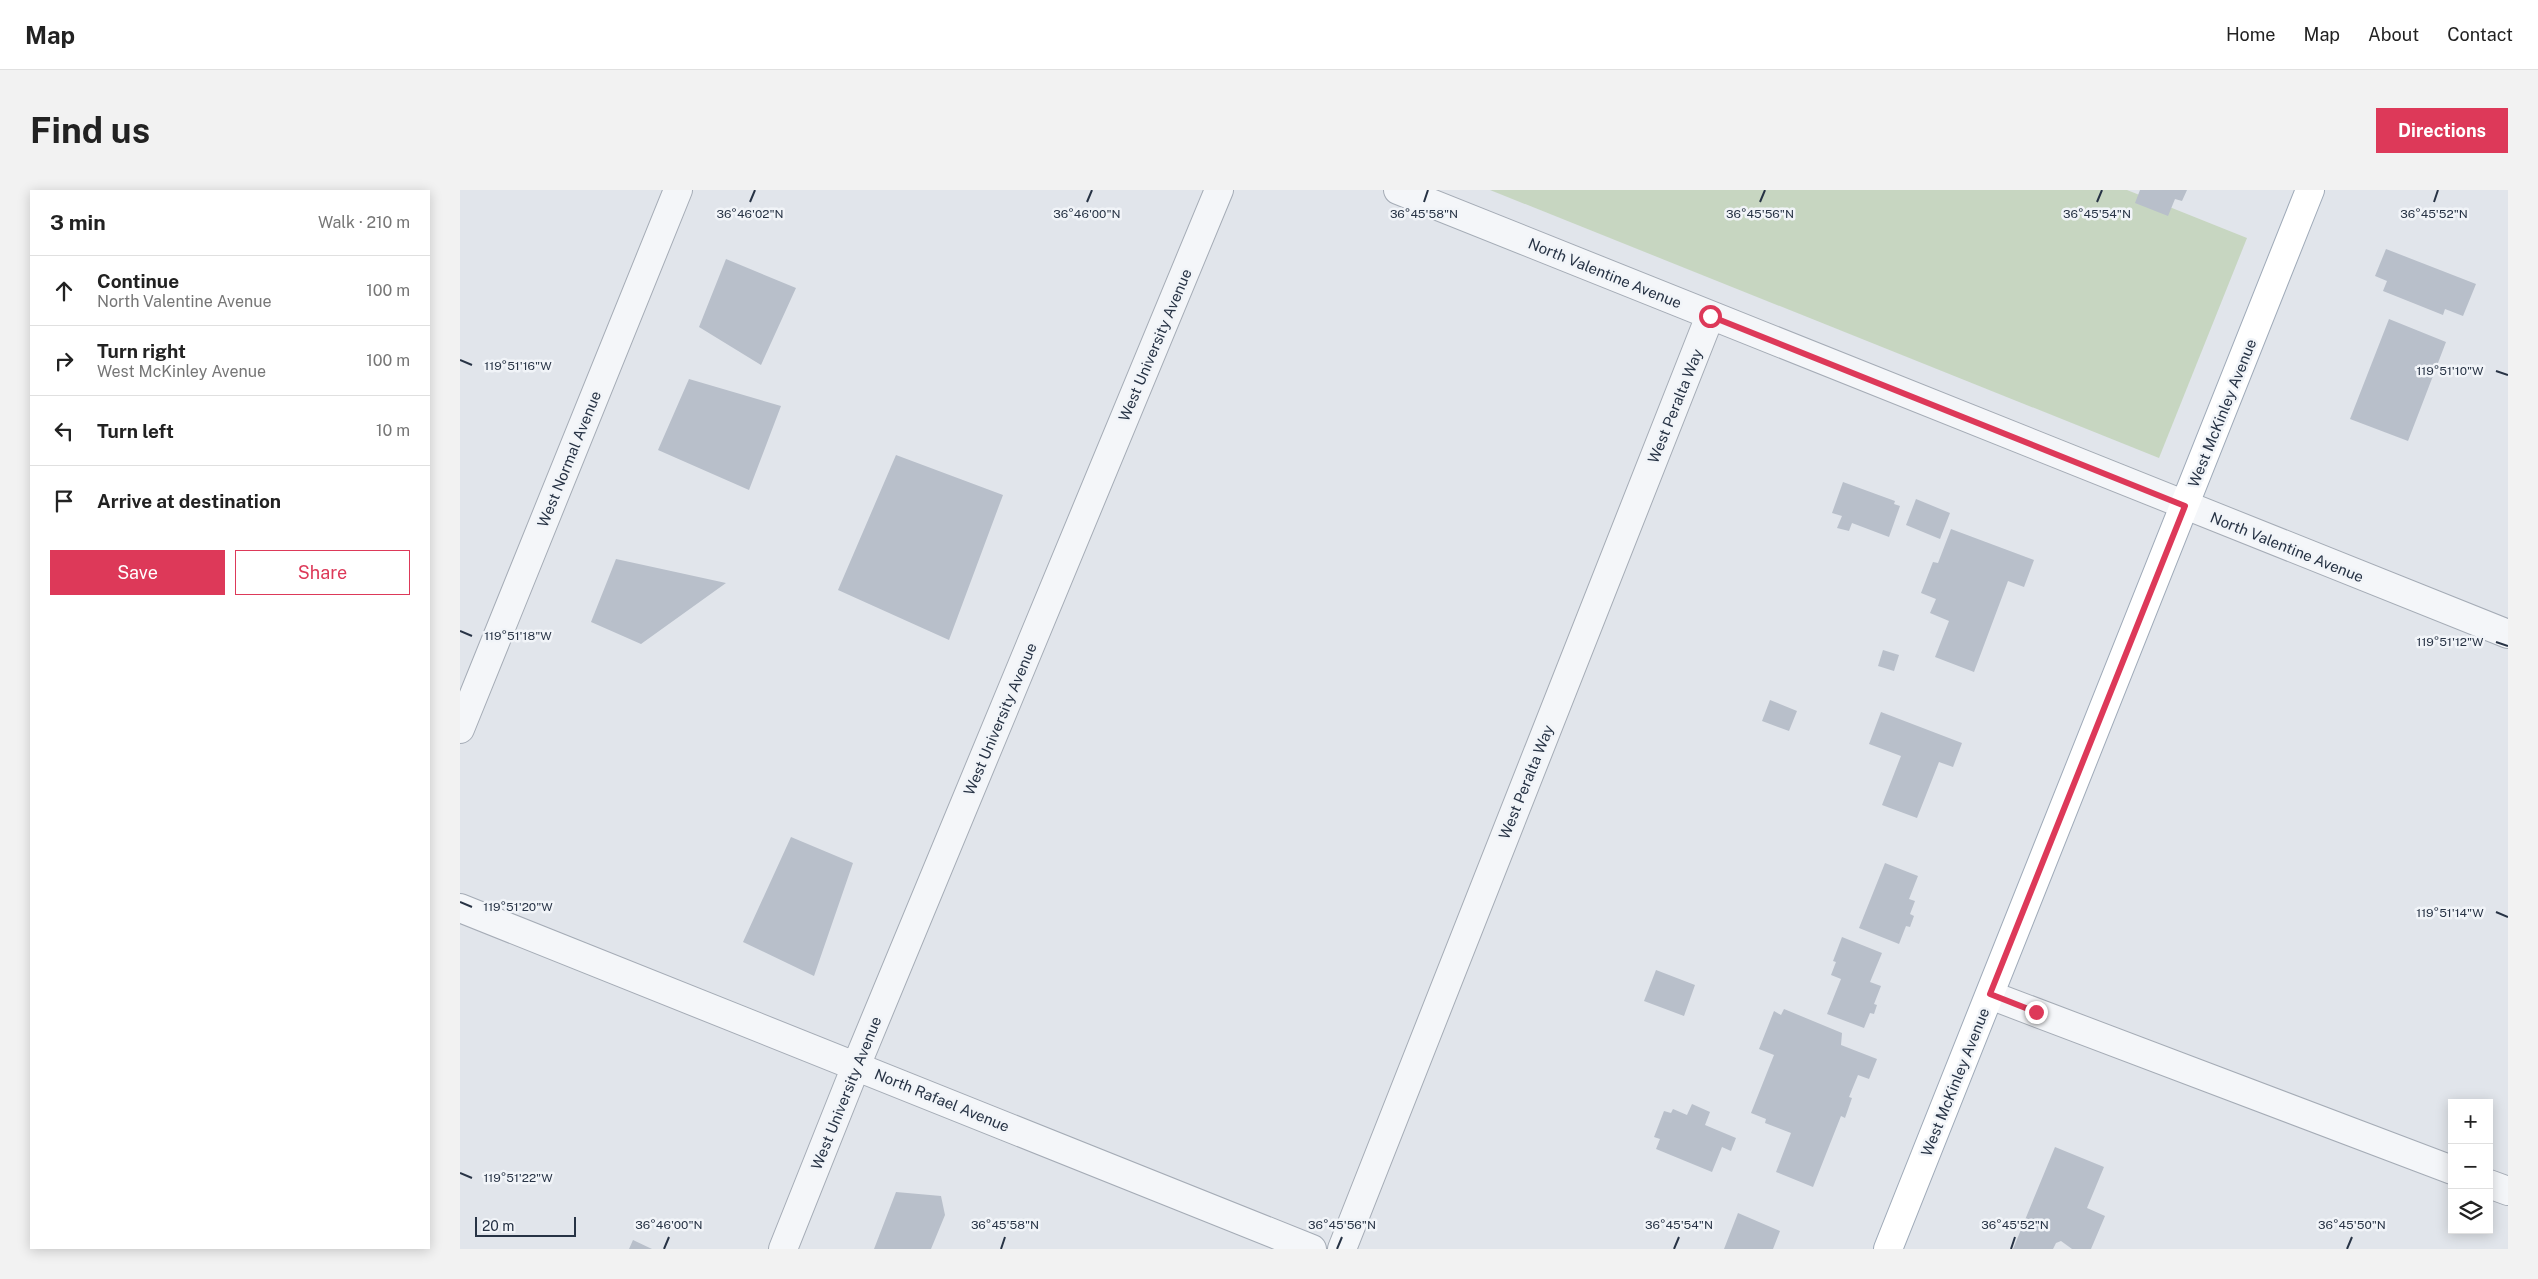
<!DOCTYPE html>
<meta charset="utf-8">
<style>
body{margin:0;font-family:"Public Sans",sans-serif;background:#f2f2f2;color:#222}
.controls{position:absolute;right:15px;bottom:15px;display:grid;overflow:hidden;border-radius:0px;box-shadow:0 2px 12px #0003}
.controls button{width:45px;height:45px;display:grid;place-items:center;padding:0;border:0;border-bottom:1px solid #e0e0e0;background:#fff;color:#222;font:25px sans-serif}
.scale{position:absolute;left:15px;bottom:12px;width:101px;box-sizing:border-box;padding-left:5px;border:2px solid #273345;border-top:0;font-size:14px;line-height:18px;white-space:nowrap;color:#273345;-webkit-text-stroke:4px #f1f4f8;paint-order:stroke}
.stop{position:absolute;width:15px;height:15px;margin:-11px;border:4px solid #dd3959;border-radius:50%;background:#fff}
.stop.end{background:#dd3959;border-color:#fff;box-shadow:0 1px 5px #0008}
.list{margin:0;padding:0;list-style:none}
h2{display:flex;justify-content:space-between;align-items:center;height:65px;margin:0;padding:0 20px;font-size:21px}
h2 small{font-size:16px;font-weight:400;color:#767676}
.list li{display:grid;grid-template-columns:32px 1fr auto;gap:15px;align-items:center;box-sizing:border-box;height:70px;padding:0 20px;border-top:1px solid #e0e0e0}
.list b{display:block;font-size:19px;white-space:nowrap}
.list p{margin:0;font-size:16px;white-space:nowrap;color:#767676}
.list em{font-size:16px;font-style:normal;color:#767676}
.actions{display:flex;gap:10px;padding:15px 20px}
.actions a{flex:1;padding:11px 0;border:1px solid #dd3959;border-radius:0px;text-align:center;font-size:18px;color:#dd3959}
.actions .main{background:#dd3959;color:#fff}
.icon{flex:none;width:28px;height:28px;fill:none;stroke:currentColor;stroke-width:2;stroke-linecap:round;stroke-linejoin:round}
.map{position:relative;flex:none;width:2048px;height:1059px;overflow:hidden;border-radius:0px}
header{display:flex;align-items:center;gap:30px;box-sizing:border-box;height:70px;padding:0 25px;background:#fff;border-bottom:1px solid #e0e0e0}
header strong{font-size:24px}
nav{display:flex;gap:28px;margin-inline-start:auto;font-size:18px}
.intro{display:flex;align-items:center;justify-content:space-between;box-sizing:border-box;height:120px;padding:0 30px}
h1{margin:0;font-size:35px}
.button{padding:12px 22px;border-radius:0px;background:#dd3959;color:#fff;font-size:18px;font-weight:700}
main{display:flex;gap:30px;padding:0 30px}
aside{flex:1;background:#fff;border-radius:0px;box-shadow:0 2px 12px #0003}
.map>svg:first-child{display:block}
.green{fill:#c7d6c1}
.building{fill:#b8bfca}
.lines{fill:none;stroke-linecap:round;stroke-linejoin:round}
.minor-casing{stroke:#a5acb6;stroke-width:30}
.major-casing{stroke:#9faab8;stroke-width:30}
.minor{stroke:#f4f6f9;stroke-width:28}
.major{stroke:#fff;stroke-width:28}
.route{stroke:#dd3959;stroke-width:6}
.ticks{fill:none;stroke:#273345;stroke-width:2}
.labels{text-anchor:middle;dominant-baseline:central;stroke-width:5;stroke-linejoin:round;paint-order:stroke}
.street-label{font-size:15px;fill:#273345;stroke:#f1f4f8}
.ticks-label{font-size:12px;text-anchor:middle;fill:#273345;stroke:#f1f4f8;stroke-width:5;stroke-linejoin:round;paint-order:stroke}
</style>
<header>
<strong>Map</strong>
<nav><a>Home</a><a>Map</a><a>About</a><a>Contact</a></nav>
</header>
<div class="intro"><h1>Find us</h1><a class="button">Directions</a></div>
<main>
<aside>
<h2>3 min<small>Walk · 210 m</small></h2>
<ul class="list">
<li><svg class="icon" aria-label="ahead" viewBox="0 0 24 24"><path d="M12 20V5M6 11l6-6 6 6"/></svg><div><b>Continue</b><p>North Valentine Avenue</p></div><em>100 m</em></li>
<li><svg class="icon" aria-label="right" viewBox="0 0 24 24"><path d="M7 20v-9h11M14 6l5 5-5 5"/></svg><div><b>Turn right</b><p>West McKinley Avenue</p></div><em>100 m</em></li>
<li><svg class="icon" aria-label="left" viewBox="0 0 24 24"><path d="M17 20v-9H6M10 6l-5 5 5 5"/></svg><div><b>Turn left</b></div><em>10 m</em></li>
<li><svg class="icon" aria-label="arrive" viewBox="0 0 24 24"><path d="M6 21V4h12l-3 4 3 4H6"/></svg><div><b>Arrive at destination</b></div></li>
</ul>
<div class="actions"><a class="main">Save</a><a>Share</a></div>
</aside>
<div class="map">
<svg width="2048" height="1059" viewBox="0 0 2048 1059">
<rect width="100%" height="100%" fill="#e1e5eb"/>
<path class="green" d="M1030,0H1667L1787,48L1699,268Z"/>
<path class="building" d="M1680,0H1727L1722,11L1715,9L1708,26L1675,13Z
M1926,59L2016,94L2003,126L1985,119L1983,125L1923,101L1927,91L1915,86Z
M266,69L336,98L301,175L239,137Z
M1929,129L1986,152L1948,251L1890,229Z
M229,189L321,216L289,300L198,260Z
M436,265L543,305L489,450L378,400Z
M1383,292L1435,311L1434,314L1440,316L1429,347L1392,333L1389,341L1377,338L1382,326L1372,323Z
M1456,309L1490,323L1480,349L1446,335Z
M1491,339L1574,370L1564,397L1548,391L1514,482L1475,467L1489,431L1470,423L1476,409L1461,403L1473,372L1478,373Z
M156,369L266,393L181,454L131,432Z
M1423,460L1439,465L1434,481L1418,476Z
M1310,510L1337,521L1329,541L1302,531Z
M1421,522L1502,553L1493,577L1479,572L1457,628L1422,615L1441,566L1409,554Z
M331,647L393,673L354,786L283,752Z
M1425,673L1458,686L1449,709L1455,711L1450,724L1454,726L1450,737L1446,736L1439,754L1399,738Z
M1382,747L1422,763L1410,792L1421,796L1414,814L1417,815L1414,824L1410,823L1404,838L1367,824L1381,789L1371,785L1376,772L1373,771Z
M1196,780L1235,795L1224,826L1184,811Z
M1324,819L1382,843L1381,855L1417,869L1409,889L1398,885L1389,907L1392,908L1385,928L1381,926L1353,997L1316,982L1331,943L1305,933L1306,929L1291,923L1314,865L1299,859L1314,821L1321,825Z
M1232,914L1250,922L1245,935L1276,948L1271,961L1262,957L1252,982L1196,959L1200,949L1194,947L1204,921L1211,923L1213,919L1227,925Z
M1595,957L1644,977L1627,1018L1645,1026L1631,1059H1612L1601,1051L1596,1053L1593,1059H1553Z
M436,1002L481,1006L485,1025L471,1059H414Z
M1278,1023L1320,1041L1313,1059H1264Z
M173,1050L192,1059H169Z"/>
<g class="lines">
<defs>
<path id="minor" d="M938,0L2048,444
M0,539L218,0
M0,718L852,1059
M1530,805L1992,980
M2029,994L2048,1001
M323,1059L396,876L759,0
M882,1059L1250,126"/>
<path id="major" d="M1428,1059L1850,0"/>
</defs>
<use href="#minor" class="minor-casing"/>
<use href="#major" class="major-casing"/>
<use href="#minor" class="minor"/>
<use href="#major" class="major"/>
</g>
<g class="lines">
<path class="route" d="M1250,126L1725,316L1530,804L1576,822"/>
</g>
<path class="ticks" d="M290,12L295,0M627,12L632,0M964,12L968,0M1300,12L1305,0M1637,12L1642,0M1974,12L1978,0M0,170L12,175M2036,181L2048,185M0,441L12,446M2036,452L2048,456M0,712L12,717M2036,722L2048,727M0,983L12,988M204,1059L209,1047M541,1059L545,1047M877,1059L882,1047M1214,1059L1219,1047M1551,1059L1555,1047M1887,1059L1892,1047"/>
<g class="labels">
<g class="street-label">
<text transform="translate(1145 83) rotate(22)">North Valentine Avenue</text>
<text transform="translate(695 155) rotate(-67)">West University Avenue</text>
<text transform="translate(1215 216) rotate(-68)">West Peralta Way</text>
<text transform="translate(1762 223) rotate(-68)">West McKinley Avenue</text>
<text transform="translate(109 269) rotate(-68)">West Normal Avenue</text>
<text transform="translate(1827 357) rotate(22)">North Valentine Avenue</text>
<text transform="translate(540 529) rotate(-67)">West University Avenue</text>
<text transform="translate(1066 592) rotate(-68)">West Peralta Way</text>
<text transform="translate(1495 892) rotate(-68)">West McKinley Avenue</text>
<text transform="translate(386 903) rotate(-68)">West University Avenue</text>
<text transform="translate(482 910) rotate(22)">North Rafael Avenue</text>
</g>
</g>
<g class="ticks-label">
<text x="290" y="28">36°46'02"N</text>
<text x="627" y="28">36°46'00"N</text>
<text x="964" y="28">36°45'58"N</text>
<text x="1300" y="28">36°45'56"N</text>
<text x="1637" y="28">36°45'54"N</text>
<text x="1974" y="28">36°45'52"N</text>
<text x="58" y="180">119°51'16"W</text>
<text x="1990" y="185">119°51'10"W</text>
<text x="58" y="450">119°51'18"W</text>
<text x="1990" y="456">119°51'12"W</text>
<text x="58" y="721">119°51'20"W</text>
<text x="1990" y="727">119°51'14"W</text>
<text x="58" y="992">119°51'22"W</text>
<text x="209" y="1039">36°46'00"N</text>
<text x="545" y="1039">36°45'58"N</text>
<text x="882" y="1039">36°45'56"N</text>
<text x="1219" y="1039">36°45'54"N</text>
<text x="1555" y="1039">36°45'52"N</text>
<text x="1892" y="1039">36°45'50"N</text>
</g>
</svg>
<div class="controls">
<button>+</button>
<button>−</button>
<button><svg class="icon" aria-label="layers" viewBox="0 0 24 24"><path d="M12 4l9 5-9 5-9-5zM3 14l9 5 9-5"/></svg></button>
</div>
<div class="scale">20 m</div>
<div class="stop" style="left:1250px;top:126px"></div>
<div class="stop end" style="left:1576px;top:822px"></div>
</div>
</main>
